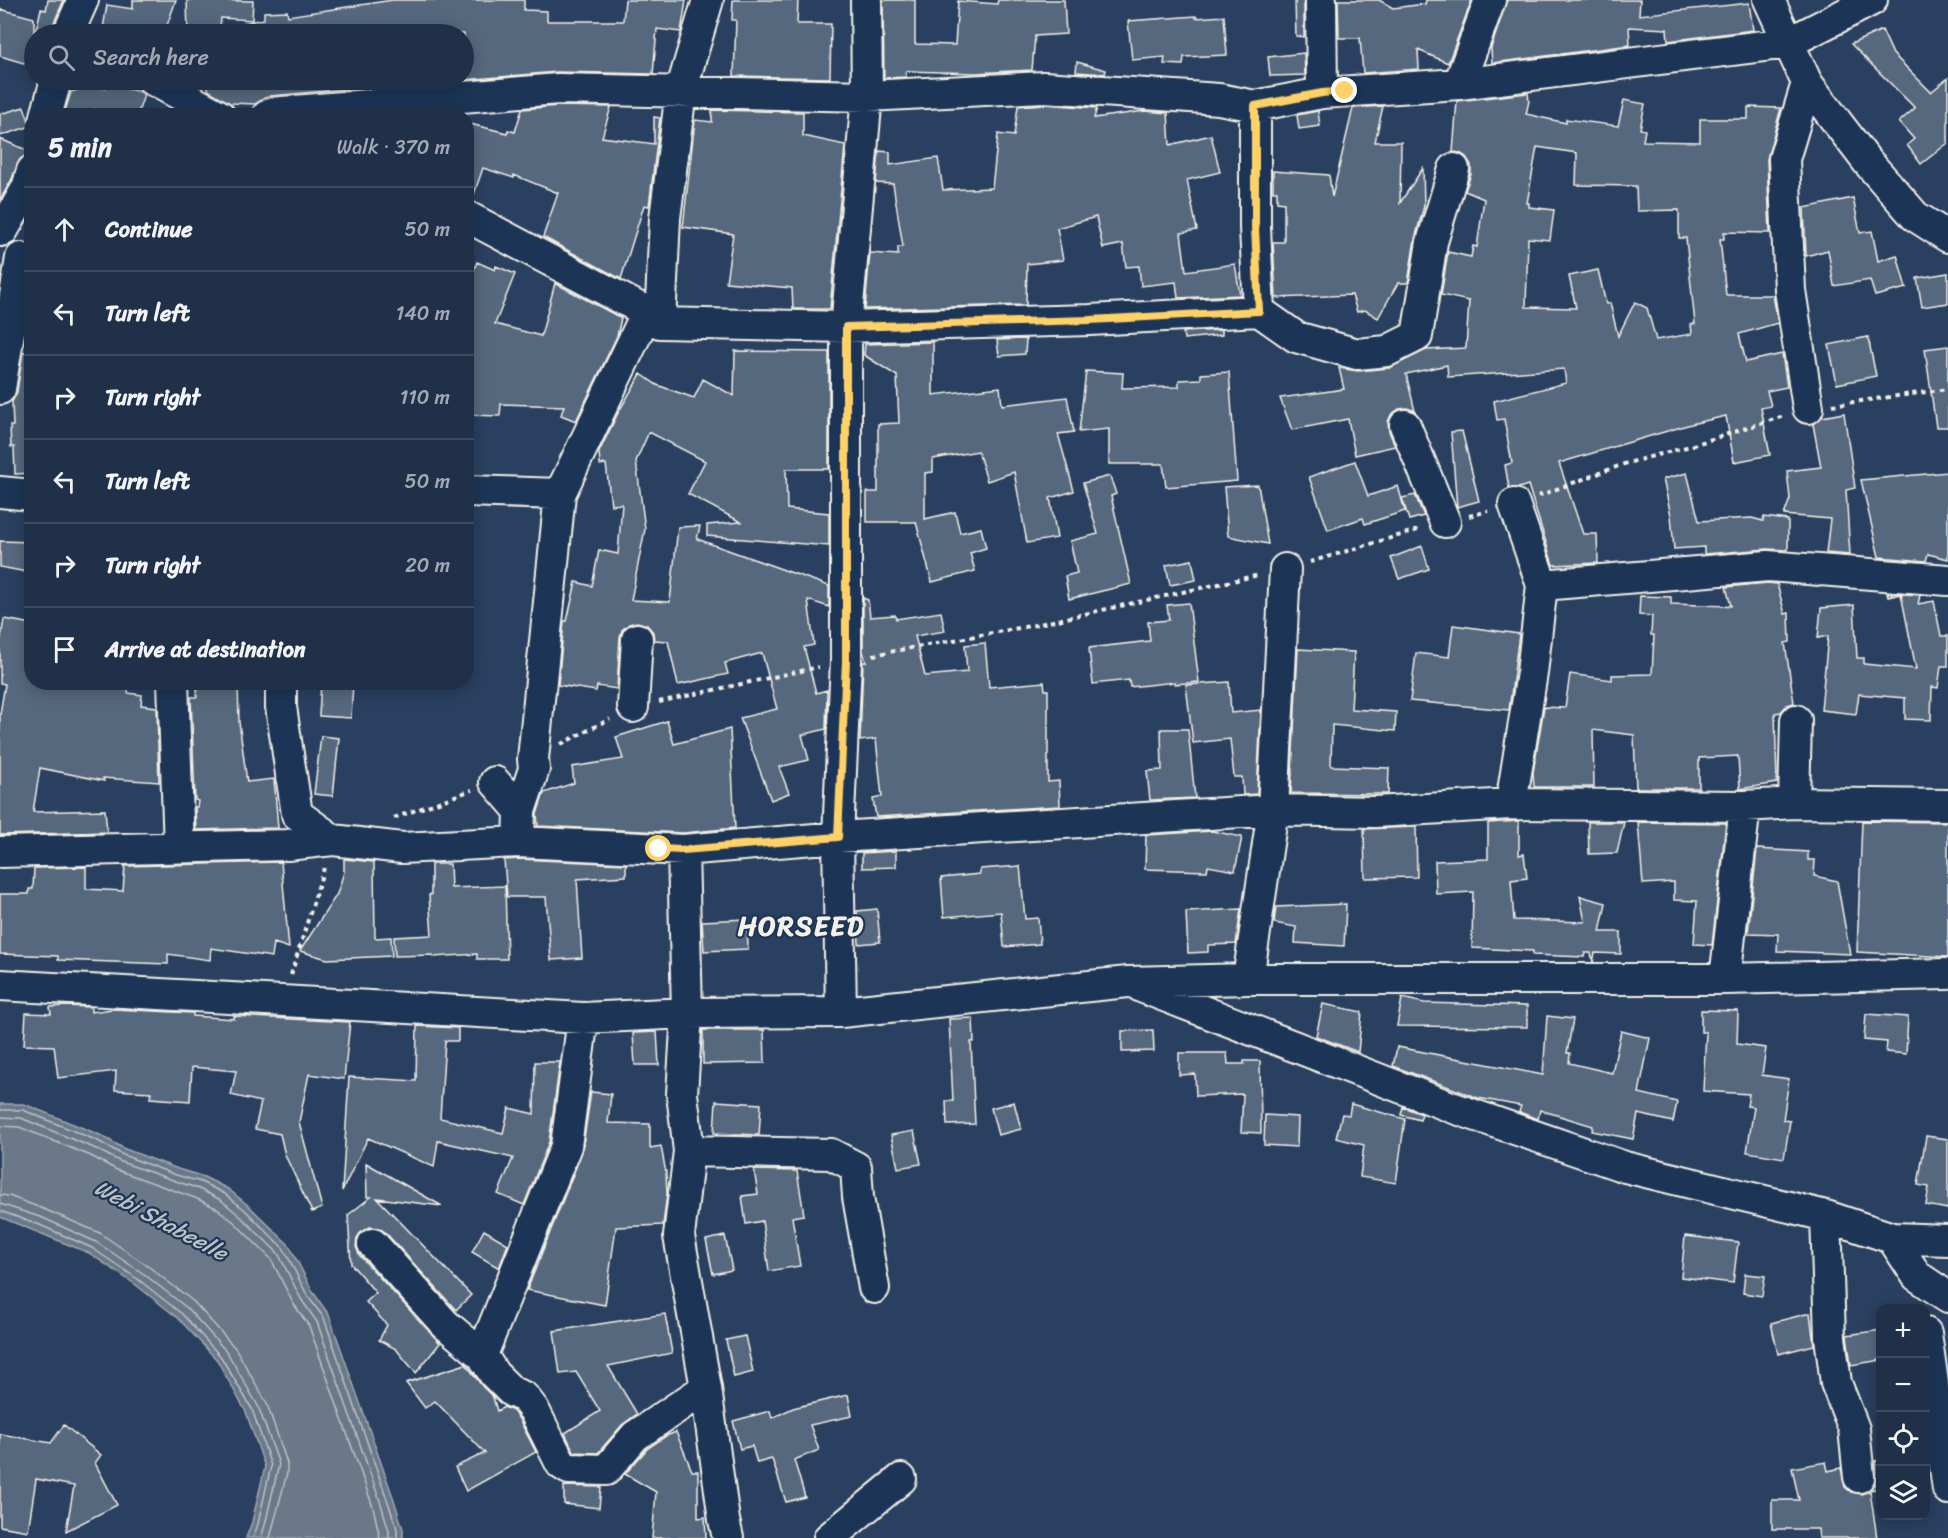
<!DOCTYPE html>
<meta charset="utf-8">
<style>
body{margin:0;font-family:Sriracha,sans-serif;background:#28384f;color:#f1f3f6}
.controls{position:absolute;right:18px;bottom:18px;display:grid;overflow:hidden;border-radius:12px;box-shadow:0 3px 15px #0003}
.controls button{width:54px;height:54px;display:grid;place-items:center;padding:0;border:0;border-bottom:2px solid #3d4b60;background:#203048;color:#f1f3f6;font:30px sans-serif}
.stop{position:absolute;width:18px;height:18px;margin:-14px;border:4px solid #ffd166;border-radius:50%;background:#fff}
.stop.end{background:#ffd166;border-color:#fff;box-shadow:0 2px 6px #0008}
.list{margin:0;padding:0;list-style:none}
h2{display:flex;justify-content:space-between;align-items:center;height:78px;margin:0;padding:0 24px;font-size:26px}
h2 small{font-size:20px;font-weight:400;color:#a2a9b4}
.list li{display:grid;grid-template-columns:39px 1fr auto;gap:18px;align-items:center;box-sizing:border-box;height:84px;padding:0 24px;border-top:2px solid #3d4b60}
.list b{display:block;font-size:22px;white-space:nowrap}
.list em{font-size:20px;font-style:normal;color:#a2a9b4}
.icon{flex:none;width:33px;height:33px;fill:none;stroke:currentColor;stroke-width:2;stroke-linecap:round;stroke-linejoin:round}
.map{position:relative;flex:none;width:1948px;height:1538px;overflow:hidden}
.search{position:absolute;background:#203048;box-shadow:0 3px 15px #0003;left:24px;top:24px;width:450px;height:66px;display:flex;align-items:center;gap:15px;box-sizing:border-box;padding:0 21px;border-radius:33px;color:#a2a9b4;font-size:22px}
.panel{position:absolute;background:#203048;box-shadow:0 3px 15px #0003;left:24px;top:108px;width:450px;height:582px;border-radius:24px}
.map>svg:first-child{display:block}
.water{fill:#6a788a;stroke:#a1a8b0;stroke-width:1.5}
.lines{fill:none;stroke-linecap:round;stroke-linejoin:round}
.shore{stroke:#bdc1c2;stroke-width:1.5}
.building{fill:#56677d;stroke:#f4f1e8;stroke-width:1.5;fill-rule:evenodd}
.minor-casing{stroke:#f4f1e8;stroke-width:34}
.path{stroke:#f4f1e8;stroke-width:4;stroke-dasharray:4.5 4.5;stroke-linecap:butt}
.minor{stroke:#1d3557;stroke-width:30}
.route{stroke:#ffd166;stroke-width:8}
.labels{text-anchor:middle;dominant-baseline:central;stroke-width:4.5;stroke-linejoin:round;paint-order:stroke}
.water-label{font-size:22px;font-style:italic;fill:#bdc1c2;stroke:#1d3557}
.district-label{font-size:27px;font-weight:bold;letter-spacing:1.5px;fill:#f4f1e8;stroke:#1d3557}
</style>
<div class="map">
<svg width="1948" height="1538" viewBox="0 0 1948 1538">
<rect width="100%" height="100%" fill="#2a4060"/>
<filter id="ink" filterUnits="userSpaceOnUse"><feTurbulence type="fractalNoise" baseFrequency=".0167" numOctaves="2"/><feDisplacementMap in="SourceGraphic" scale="12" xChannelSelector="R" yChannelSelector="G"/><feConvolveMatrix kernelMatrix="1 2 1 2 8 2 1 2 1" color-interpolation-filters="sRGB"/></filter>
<g filter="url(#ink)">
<path class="water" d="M0,1104H24L100,1135L125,1149L178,1169L204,1177L228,1189L249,1206L289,1245L313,1292L329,1315L394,1500L403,1529V1538H246L252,1522L265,1467L246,1412L217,1360L178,1318L136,1285L89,1253L0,1217Z"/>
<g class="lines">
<path class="shore" d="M0,1110H23L98,1141L123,1155L176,1175L201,1182L225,1194L245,1210L284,1249L307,1295L324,1318L388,1502L397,1529V1538
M0,1117L21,1118L94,1148L121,1162L199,1189L221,1200L240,1216L278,1253L301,1299L317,1322L381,1504L389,1531V1538
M0,1126L19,1127L91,1156L117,1170L195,1198L216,1208L234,1222L271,1259L293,1303L309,1326L373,1507L380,1538
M0,1195L9,1196L46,1210L100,1233L149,1267L194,1302L236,1349L267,1404L287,1463V1473L270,1538
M0,1204L43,1218L96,1242L144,1274L187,1308L227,1352L258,1406L279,1464L265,1525L261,1538
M0,1211L40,1225L92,1248L139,1280L182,1314L221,1357L252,1409L271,1466L258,1524L253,1538"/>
</g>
<path class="building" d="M48,0H64L52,27L51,34H35L41,9L46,10Z
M133,0H176L164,34H102L107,5L133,9Z
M187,0L253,1L252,20L221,18L219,34H188Z
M393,0H524V10L547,11V21H623L625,0H686L681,32L657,29L653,74L557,72L464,80V34H244L243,23L264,19V12L287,11L288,16Z
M733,0H798L797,24H831L830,78L734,76L736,20H732Z
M883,0H915V44L955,45L958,1L997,4L998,0H1064L1066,34L1035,36L1032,70L976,73L906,71V77L884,78Z
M1295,0H1304V37L1296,36Z
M1338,0H1379L1393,8L1425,4L1426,0H1472L1448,63L1418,50L1419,69L1363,73L1360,38H1339Z
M1507,0H1640L1639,15L1749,3L1753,30L1668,41L1667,29L1629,27L1630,45L1492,63L1491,48Z
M0,9L34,18V66L0,56Z
M1196,16V18L1224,16L1227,55L1184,57L1183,65L1164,64L1165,57L1132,60L1128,21Z
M1882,30L1893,54L1931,92L1948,78V143L1921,164L1907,145L1914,139L1899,122L1915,108L1851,44Z
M1304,53L1305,75L1270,76L1268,57Z
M1077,62L1106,70L1105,74L1076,72Z
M208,80H346L347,89L270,96L255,104L230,103L208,90Z
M105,84L141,92L144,95L137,116H123L95,109L94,115L65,111L71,92L89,86L105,88Z
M1528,93L1529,101L1526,114L1566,123V119L1618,126L1624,100L1645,104L1640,129L1645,130L1643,141L1700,142V119H1748V107L1781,108L1767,159L1770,233L1724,232V239H1720L1726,295H1773L1778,323L1739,334L1746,362L1782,354L1787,387L1767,391L1771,406L1761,408L1770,455L1734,462L1726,416L1691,424L1559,463L1583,534H1597L1598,563L1553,565L1528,485L1519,488H1509L1505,465L1512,463L1504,419L1497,420L1494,401L1566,383L1564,369L1448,377L1447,365L1406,374L1415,411L1407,408L1399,409L1391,415L1388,422L1389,431L1395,446L1355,455L1348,419L1292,430L1280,398L1344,389L1339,368L1358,371L1389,368L1426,350L1466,348L1469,301L1441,295L1448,252L1471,257L1473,246L1477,247L1484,199L1465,191L1471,174V165L1466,157L1460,153L1453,152L1457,101ZM1537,147L1577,153L1576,185L1636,186L1637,211L1679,210V238H1686L1695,324H1691L1692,334L1656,340L1647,308L1635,302L1618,336L1610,303L1606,304L1598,270L1569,276L1576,308L1526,307L1528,238L1550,240L1554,210L1529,207V203H1527Z
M1044,104L1097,108L1094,118L1145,111L1168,113L1170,145L1211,135L1220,172L1187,180L1197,230L1181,233L1186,271L1235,264L1240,295L1178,298L1176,282L1141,286L1139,266L1126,267L1123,244L1103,248L1096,217L1057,228L1063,260L1027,264L1026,305L865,309L870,253L898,255V247H903L893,184L876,183L879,151L890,152V165L938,158L943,190L992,188L998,134L1014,136L1018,106Z
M559,106L611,107L602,137L654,144V117L660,118L649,206L644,205L621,279L543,237L558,193L514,175V178L483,168L472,200L466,199V123L507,133L508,130L515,132L522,109Z
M1383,106L1375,142H1401L1400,203L1423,168L1424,206L1415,239L1408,283H1398L1378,318L1365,310L1357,312L1352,295L1276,298L1273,242H1284V203L1277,202V191H1273V171L1329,175L1332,197L1353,108Z
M24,107L31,126L0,136V114Z
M712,110L803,112V136L845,145L830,309H793L792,288L726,282L733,234L683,227L695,120L712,122Z
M1318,111L1320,126L1299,129L1297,115Z
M0,139L31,152L20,159L11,181L0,200Z
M1853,198L1860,233L1872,231L1878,261L1897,255L1906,288L1875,296L1870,280L1834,286L1828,250L1806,256L1804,208Z
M477,262L495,270L496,266L515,274L495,324L541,336L555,283L621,318L617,336L576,421L561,415L564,406L501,404L500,416L466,415V289Z
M1948,273V303L1922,307L1917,278Z
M1222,330V335L1184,339L1183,332Z
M1868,337L1876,376L1837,384L1829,345Z
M1026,339L1025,354L999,356L997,340Z
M933,342V395L1000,387L1002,405L1067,397L1074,432L1058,434L1074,491L1050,498L1057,538L1027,543L1014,472L987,481L978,451L933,459V472L925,473V519L955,512L960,533L981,528L986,548L970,553L975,571L932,582L916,522H867V492H878V424L899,423L897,376L864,355L865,344Z
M1948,346V427H1936L1925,349Z
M32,351V473L15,474L14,447H11L10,426H13L12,402L17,392L23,352Z
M735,351L829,352V469H786L787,509L829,513V546L707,536V525L741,522L688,494L705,461L649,432L636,461L645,529L631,600L670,602L678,527L700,526L697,539L829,586V607L808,600L814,645L804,647L816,693L827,690L826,729L802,735L809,760L779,767L789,793L771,800L740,718L777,709L762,653L725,663L728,674L678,685L668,641L654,640L653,632L647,625L637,622L629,624L622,630L620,637L617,689L597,686L596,691L558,685L564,621H567L576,582L592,586L599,550L618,554L622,504L611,505L606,464L600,465L599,452L619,411L641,374L657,385L694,398L703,379L734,396Z
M1086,371L1123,373L1122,388L1179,387V380L1201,379V374L1229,372L1237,481L1166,487L1163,464H1109V429L1079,432Z
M1844,413L1855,488L1846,490L1850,555L1826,553L1830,519L1784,515L1790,499L1787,471L1821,467L1813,424L1822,417Z
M1462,431L1479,501L1457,507L1451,432Z
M1355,461L1368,496L1398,486L1405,511L1365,524L1363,518L1328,530L1309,477Z
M1948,472V559L1928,554L1926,561L1879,557L1861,480Z
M1687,473L1699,521L1752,518L1763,521L1764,517L1788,520V550L1767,549L1704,554V547L1674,549L1671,515L1663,479Z
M1110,476L1116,494L1111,496L1131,584L1069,599L1065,576L1077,573L1070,541L1098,534L1083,483Z
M1258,485L1268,544L1228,536L1224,487Z
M1415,495L1424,516L1409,520L1402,498Z
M0,541L32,542V573L0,567Z
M1422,546L1429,569L1399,579L1391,558Z
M1192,560L1196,580L1170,585L1166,565Z
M1768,583L1777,584L1785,614L1789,613L1790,642L1785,643L1794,703L1787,705L1781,712L1775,713L1777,783L1740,789L1738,756L1699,758V788H1636L1634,735L1593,730L1594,787H1534L1533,773L1544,707L1565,708L1570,674L1612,680V675L1652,674L1654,635H1651L1652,616L1639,615L1640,596L1671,597V604L1731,606L1726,587Z
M1887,593L1920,595L1918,604L1934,601L1941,636H1948V666H1941L1938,688L1932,687L1931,720L1905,719V698L1859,694L1856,714L1821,710L1828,636L1818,638L1821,608L1854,605L1857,658H1864V664L1916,669L1901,594L1888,597Z
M863,598L868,600L870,617L895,615L896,619L941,612L945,631L915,636L925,676L967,672L965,645L985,643L989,687L1044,682L1045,690H1048V782L1059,781L1060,806L876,817L873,799L882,797L876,739L860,741L863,662H866L863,651Z
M1189,603L1199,682L1175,684V682L1130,687L1129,680L1093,684L1089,648L1150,641L1148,622L1169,620L1167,605Z
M4,619L32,624V682H129L128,693L142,695L141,705L157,707L159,782L103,778L104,781L40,768L33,812L105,810L107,832L0,835V714L5,684L0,683V644Z
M1453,625L1519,634L1509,710L1410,701L1416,653L1449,657Z
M1298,649L1354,652L1351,709L1396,712L1395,731L1332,725L1331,766L1389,768L1388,794L1291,793Z
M197,682H238L239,722L247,782L274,779L278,828L196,830L195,807H197L198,801L195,800L191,697H197Z
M321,682H353L351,718L319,716Z
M1229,682L1231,713L1261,710L1257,794L1243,795L1242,777H1234L1230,739L1193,743L1186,685Z
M667,721L674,744L730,729L735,828L683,833L538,826L537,814L544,793L574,783L572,767L623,759L616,737Z
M1161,729H1188L1195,798L1150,800L1147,771L1162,770Z
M321,736L339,738L333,796L314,794Z
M1519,821V855L1524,854L1527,878L1511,880L1514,920L1585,922L1580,896L1606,903L1600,932H1621V954L1595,953L1593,962L1591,953H1585L1584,957L1533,955V951L1472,948L1473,892L1436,894L1435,861L1488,859V823Z
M1862,821L1948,822V957L1857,952Z
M1588,822H1624L1617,853L1589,854Z
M1638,822L1726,823L1712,945L1694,944L1697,901L1674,900V882L1643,884Z
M1416,827L1417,877L1365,878L1364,829Z
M1212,831L1242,837L1235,871L1208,866L1207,871L1145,869L1146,835Z
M1757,849L1808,852V860H1815L1814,876L1837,881L1850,954L1777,951L1778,934L1748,933Z
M896,851V867L862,868V853Z
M344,859L374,862L375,938L391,937L392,956L327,959L300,951L337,894L344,872Z
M519,859L626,864V876L577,879L582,958L551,960L546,897H507L504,860Z
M281,862L289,948L274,943L272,957L211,948L210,960L168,954V964L58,960V956L0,954V894H29V889H33L34,868L86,867V889L123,891L125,866Z
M431,864H450L451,888L505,886L507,959H477V954L433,957V955L395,956L394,937L432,935L429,895H431Z
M1020,866L1025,919L1038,918L1040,944L1004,947L1001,912L944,917L941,878L980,874V869Z
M1346,904L1344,946L1295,943L1296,927L1274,923L1276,907Z
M877,909L880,942L859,944L857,911Z
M1241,909L1236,944L1208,945V952L1188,953L1186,912Z
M747,919L748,949L704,951L702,921Z
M1402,998L1424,1003L1527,1006V1027L1397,1026Z
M1323,1004L1362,1012L1358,1052L1316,1036Z
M63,1006L91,1007V1012L113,1009L193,1013V1016L234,1019V1016L350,1022L344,1079L309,1074L299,1122L322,1208L312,1212L285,1155L280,1134L255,1129L261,1102L231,1095L236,1071L192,1067L190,1101L150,1098L151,1092L115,1090L116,1071L58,1078L54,1046L24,1045L26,1013L51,1014L50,1007Z
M1701,1010L1738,1011L1737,1044L1766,1048L1762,1075L1789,1079L1783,1120L1790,1121L1784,1158L1747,1152L1754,1107L1747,1106L1749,1094L1703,1091L1706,1032H1701Z
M1866,1014L1908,1017L1906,1054L1886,1052L1887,1042L1864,1040Z
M1547,1016L1573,1019L1567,1053H1570L1569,1063L1612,1073L1621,1031L1650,1038L1639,1093L1677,1102L1673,1122L1638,1114L1633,1139L1592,1131L1593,1126L1540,1110L1538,1119L1519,1112L1521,1106L1478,1098L1393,1066L1397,1047L1543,1075Z
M973,1018L974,1042H971L975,1124L947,1125L946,1101H953L949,1019Z
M417,1026L458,1028V1041H445L440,1118L503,1133L509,1108L534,1114L535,1062H560L549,1142L524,1205L498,1194L513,1158L438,1141L434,1167L368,1138L342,1191L349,1077L416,1081Z
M703,1030H764L765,1063L703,1064Z
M1153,1030L1154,1051L1122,1052V1031Z
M657,1032L659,1065H635L633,1033Z
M1179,1053H1227L1228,1064H1244V1061H1260L1261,1133L1241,1132L1243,1094L1196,1096L1195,1074L1179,1075Z
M591,1092L611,1094L608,1123L650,1124V1148L661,1146L666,1173L667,1194L663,1225L616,1227L605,1305L527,1290L582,1152Z
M716,1101L761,1104L759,1135L714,1133Z
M1014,1102L1021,1129L998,1135L991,1108Z
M1351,1104L1405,1119L1396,1183L1360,1177L1364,1145L1336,1138L1342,1114L1349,1115Z
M1403,1107L1422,1114L1420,1120L1401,1115Z
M1265,1115L1298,1117L1297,1147L1264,1145Z
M914,1131L921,1164L898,1168L891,1135Z
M1926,1136L1948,1139V1209L1926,1205L1929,1187L1918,1185Z
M366,1163L442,1206L377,1198L471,1295L456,1310L385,1232L379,1228L370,1227L361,1232L357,1238L356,1247L360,1256L440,1343L416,1373L396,1349L379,1340L387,1325L366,1302L376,1293L351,1264L348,1215L371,1197H367Z
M754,1170L797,1171L804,1215L792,1217L800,1266L769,1271L762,1221L746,1224L742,1196L758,1194Z
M484,1230L508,1244L499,1268L472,1252Z
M725,1236L732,1270L713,1274L706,1240Z
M1685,1236L1738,1242L1733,1283L1681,1277Z
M1745,1274L1765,1276L1762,1296L1743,1293Z
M1810,1313L1814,1345L1778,1354L1771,1323Z
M665,1314L672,1353L608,1366L637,1414L622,1425L598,1453L574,1452L565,1433L600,1411L576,1372L560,1374L554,1331Z
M1881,1330V1360L1851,1365L1847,1335Z
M745,1336L753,1372L734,1377L726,1340Z
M466,1364L482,1386L493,1397L497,1411L504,1407L513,1411L519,1419L536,1452L466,1491L455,1467L485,1453L435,1401L425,1408L406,1383Z
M848,1395L852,1416L810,1425L819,1450L794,1460L805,1497L786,1502L772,1459L757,1463L752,1446L740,1449L733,1421L770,1411L772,1418L793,1408Z
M64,1425L101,1455L95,1463L117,1505L66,1531L74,1486L36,1479L28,1531L0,1526V1434L51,1443Z
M676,1432L692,1471H698V1518L705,1517L706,1538H652L656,1492L625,1474L647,1449L666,1436Z
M1881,1460V1488L1870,1490L1875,1483V1461Z
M1826,1462L1828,1471L1841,1468L1845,1487L1851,1492L1861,1494L1870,1491L1877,1538H1819L1818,1529H1772V1500H1799L1792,1468Z
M564,1486L601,1487L599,1508L564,1504Z"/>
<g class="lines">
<defs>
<path id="minor" d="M1321,0L1322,93
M1769,0L1807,83L1866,160L1915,216L1948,237
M68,34L83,0
M153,80L220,116
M1807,83L1784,159L1790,290L1808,408
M1459,84L1490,0
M1255,106V227L1259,311
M46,116L56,80
M267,116L271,113L558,89L867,96L1044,87L1219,99L1255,106L1322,93L1459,84L1788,43L1872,0
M466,216L647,312L660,323L846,327L1090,320L1259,311L1296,337L1357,354L1387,351L1417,336L1432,242L1454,169
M0,231L3,230L27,188L32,171
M660,323L665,218L681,91L708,0
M0,389L21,258
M1405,425L1445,522
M466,491L560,494
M0,492L32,495
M1542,585L1768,566L1948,580
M173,682L179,847
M281,682V707L297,814L333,840
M633,707L637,639
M495,782L520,811
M1794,803L1796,720
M1511,804L1532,673L1542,585L1514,504
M519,842L520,811L534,769L533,759L560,494L647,312
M683,850L687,1013L682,1094L689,1151L679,1236L706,1388L724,1520L728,1538
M0,852L287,845L333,840L402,848L519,842L683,850L838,837L1273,810L1375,812L1511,804L1745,806L1794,803L1948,805
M1248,979L1273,810L1285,569
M1725,979L1745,806
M0,985L583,1018L687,1013L841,1012L1128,982L1248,979H1725L1948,974
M1141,987L1451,1107L1625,1167L1826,1216L1892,1238L1948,1240
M841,1012L838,837L846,661V327L867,96L866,0
M689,1151L831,1154L856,1167L858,1197L874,1288
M1826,1216L1830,1337L1836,1383L1854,1429L1859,1477
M1892,1238L1917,1276L1948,1297
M373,1244L445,1324L482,1355L494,1374L512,1392L524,1397L534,1410L561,1464L569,1469L606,1470L635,1436L706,1388
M1926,1333L1948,1489
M482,1355L566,1146L583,1018
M829,1538L901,1479"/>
</defs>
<use href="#minor" class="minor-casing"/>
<path class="path" d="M1832,405L1948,389
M1538,496L1624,464L1690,446L1784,416
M1469,516L1488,511
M1310,562L1421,529
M873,655L1035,625L1259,575
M659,702L819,667
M561,744L610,719
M394,818L472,790
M291,975L324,868"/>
<use href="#minor" class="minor"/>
</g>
</g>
<g class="lines" filter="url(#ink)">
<path class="route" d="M659,849L683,850L838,837L846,661V327L1090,320L1259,311L1255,227V106L1322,93L1345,91"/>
</g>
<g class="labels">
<g class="water-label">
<text transform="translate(161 1220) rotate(28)">Webi Shabeelle</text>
</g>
<g class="district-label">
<text x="801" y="926">HORSEED</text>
</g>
</g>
</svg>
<div class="controls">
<button>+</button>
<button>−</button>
<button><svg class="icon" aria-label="locate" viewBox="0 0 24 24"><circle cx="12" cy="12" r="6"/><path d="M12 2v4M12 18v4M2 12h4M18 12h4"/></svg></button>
<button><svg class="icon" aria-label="layers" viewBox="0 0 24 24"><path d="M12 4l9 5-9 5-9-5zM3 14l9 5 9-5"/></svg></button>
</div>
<div class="stop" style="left:659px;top:849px"></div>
<div class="stop end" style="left:1345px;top:91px"></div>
<div class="search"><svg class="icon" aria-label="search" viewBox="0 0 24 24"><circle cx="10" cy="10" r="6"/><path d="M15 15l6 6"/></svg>Search here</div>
<section class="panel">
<h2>5 min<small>Walk · 370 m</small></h2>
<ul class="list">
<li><svg class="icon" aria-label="ahead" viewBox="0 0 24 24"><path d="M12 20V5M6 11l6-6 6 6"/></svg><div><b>Continue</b></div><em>50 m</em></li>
<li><svg class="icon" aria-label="left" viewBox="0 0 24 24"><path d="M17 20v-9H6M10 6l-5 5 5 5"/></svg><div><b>Turn left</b></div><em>140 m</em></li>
<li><svg class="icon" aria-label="right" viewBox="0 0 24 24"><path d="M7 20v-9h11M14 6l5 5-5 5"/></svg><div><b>Turn right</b></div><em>110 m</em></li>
<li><svg class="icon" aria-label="left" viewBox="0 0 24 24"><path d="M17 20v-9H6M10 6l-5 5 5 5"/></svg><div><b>Turn left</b></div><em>50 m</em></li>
<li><svg class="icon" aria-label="right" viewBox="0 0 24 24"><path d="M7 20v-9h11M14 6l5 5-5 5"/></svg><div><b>Turn right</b></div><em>20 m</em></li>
<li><svg class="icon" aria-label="arrive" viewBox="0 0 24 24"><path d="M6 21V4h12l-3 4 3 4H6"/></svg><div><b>Arrive at destination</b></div></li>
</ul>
</section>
</div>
